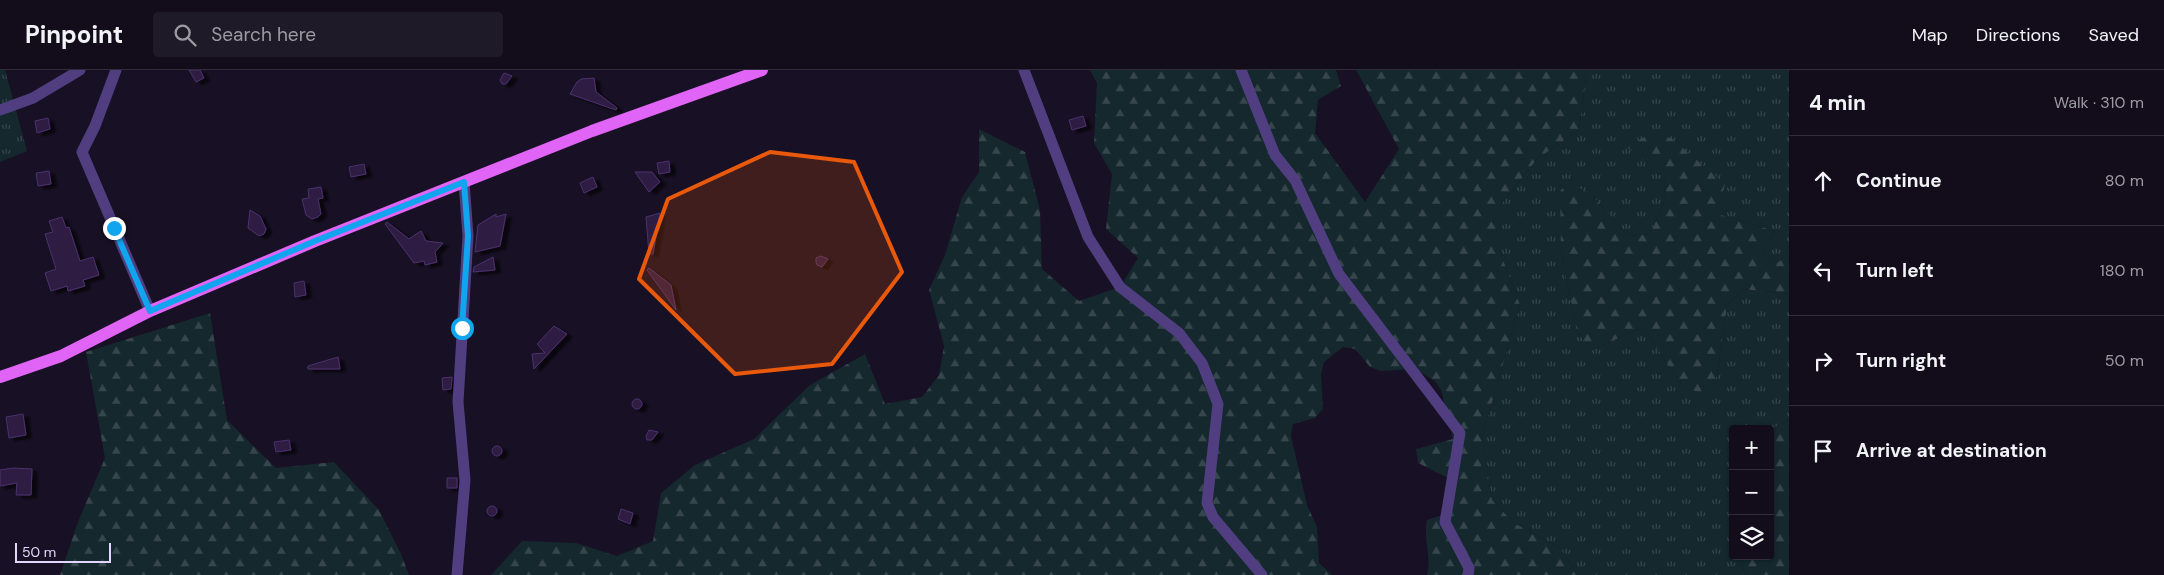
<!DOCTYPE html>
<meta charset="utf-8">
<style>
body{margin:0;font-family:"DM Sans",sans-serif;background:#1f1a28;color:#f1f3f6}
.controls{position:absolute;right:15px;bottom:15px;display:grid;overflow:hidden;border-radius:5px;box-shadow:0 1px 4px #0004}
.controls button{width:45px;height:45px;display:grid;place-items:center;padding:0;border:0;border-bottom:1px solid #312c3a;background:#120c1b;color:#f1f3f6;font:25px sans-serif}
.scale{position:absolute;left:15px;bottom:12px;width:96px;box-sizing:border-box;padding-left:5px;border:2px solid #e3d6fc;border-top:0;font-size:14px;line-height:18px;white-space:nowrap;color:#e3d6fc;-webkit-text-stroke:4px #181024;paint-order:stroke}
.stop{position:absolute;width:15px;height:15px;margin:-11px;border:4px solid #10a5ee;border-radius:50%;background:#fff}
.stop.end{background:#10a5ee;border-color:#fff;box-shadow:0 1px 5px #0008}
.list{margin:0;padding:0;list-style:none}
h2{display:flex;justify-content:space-between;align-items:center;height:65px;margin:0;padding:0 20px;font-size:21px}
h2 small{font-size:16px;font-weight:400;color:#9c9ba3}
.list li{display:grid;grid-template-columns:32px 1fr auto;gap:15px;align-items:center;box-sizing:border-box;height:90px;padding:0 20px;border-top:1px solid #312c3a}
.list b{display:block;font-size:19px;white-space:nowrap}
.list em{font-size:16px;font-style:normal;color:#9c9ba3}
.icon{flex:none;width:28px;height:28px;fill:none;stroke:currentColor;stroke-width:2;stroke-linecap:round;stroke-linejoin:round}
.map{position:relative;flex:none;width:1789px;height:505px;overflow:hidden}
header{display:flex;align-items:center;gap:30px;box-sizing:border-box;height:70px;padding:0 25px;background:#120c1b;border-bottom:1px solid #312c3a}
header strong{font-size:24px}
nav{display:flex;gap:28px;margin-inline-start:auto;font-size:18px}
.search{width:350px;height:45px;background:#1f1a28;display:flex;align-items:center;gap:12px;box-sizing:border-box;padding:0 18px;border-radius:5px;color:#9c9ba3;font-size:19px}
main{display:flex}
aside{flex:1;background:#120c1b}
.map>svg:first-child{display:block}
.grass{fill:url(#grass-tufts)}
.forest{fill:url(#forest-firs)}
.building{fill:#2e1d43;stroke:#4b316e;filter:url(#shadow)}
.lines{fill:none;stroke-linecap:round;stroke-linejoin:round}
.street{stroke:#503e80;stroke-width:11}
.primary{stroke:#e064f5;stroke-width:12}
.route{stroke:#10a5ee;stroke-width:6}
.marked{fill:#e8590c;fill-opacity:0.2;stroke:#e8590c;stroke-width:4;stroke-linejoin:round}
</style>
<header>
<strong>Pinpoint</strong>
<div class="search"><svg class="icon" aria-label="search" viewBox="0 0 24 24"><circle cx="10" cy="10" r="6"/><path d="M15 15l6 6"/></svg>Search here</div>
<nav><a>Map</a><a>Directions</a><a>Saved</a></nav>
</header>
<main>
<div class="map">
<svg width="1789" height="505" viewBox="0 0 1789 505">
<defs>
<pattern id="grass-tufts" width="24" height="20" patternUnits="userSpaceOnUse" patternTransform="scale(1.25)"><rect width="24" height="20" fill="#14282d"/><path d="M3 7l-1-3M5 7V3M7 7l1-3M15 17l-1-3M17 17v-4M19 17l1-3" fill="none" stroke="#36464c"/></pattern>
<pattern id="forest-firs" width="22" height="20" patternUnits="userSpaceOnUse" patternTransform="scale(1.25)"><rect width="22" height="20" fill="#14282d"/><path d="M5 1l3.5 6h-7zM16 11l3.5 6h-7z" fill="#36464c"/></pattern>
<filter id="shadow"><feDropShadow dx="5.5" dy="3" stdDeviation="1" flood-color="#0009"/></filter>
</defs>
<rect width="100%" height="100%" fill="#181024"/>
<path class="grass" d="M0,0H5L27,81L0,92Z
M1587,0H1789V181L1779,192L1761,184L1775,161L1718,144L1664,107L1665,130L1650,164L1628,166L1590,123L1561,180L1577,262L1592,280L1643,257L1682,316L1717,306L1727,236L1742,219L1789,224V350L1770,360L1733,359V486H1740L1745,505H1578L1560,478L1514,453L1492,430L1482,367L1520,235L1499,179V137L1537,89L1579,60Z"/>
<path class="forest" d="M1090,0H1336L1341,16L1318,30L1315,63L1365,132L1399,79L1356,0H1587L1579,60L1537,89L1499,137V179L1520,235L1482,367L1492,430L1514,453L1560,478L1578,505H1427C1432,487 1423,469 1427,450L1448,443L1452,410L1418,393L1416,379L1453,369L1441,320L1435,311L1415,299L1381,301L1370,297L1355,279L1343,277L1324,292L1321,304L1323,339L1315,348L1293,354L1291,366L1307,435L1317,457L1319,493L1332,505H491L522,471L576,473L617,486L653,471L661,423L695,395L754,369L810,315L865,284L885,334L922,327L939,305L944,276L929,220L945,185L962,127L979,102V59L1025,82L1040,140L1042,199L1079,231L1120,217L1138,188L1106,159L1112,104L1094,73L1097,13Z
M1648,65L1671,68L1725,114L1718,144L1775,161L1761,184L1779,192L1789,181V224L1742,219L1727,236L1717,306L1703,324L1682,316L1643,257L1592,280L1577,262L1561,180L1560,121L1568,113L1590,123L1628,166L1650,164L1665,130L1664,107L1627,77Z
M210,243L227,350L276,398L334,392L379,440L401,484L409,505H60L78,452L105,388L86,282Z
M1789,350V505H1745L1740,486H1770V360Z"/>
<path class="building" d="M189,0H200L204,8L196,12Z
M504,3L512,6L506,14H502L500,10Z
M594,8L596,22L617,38L616,40L570,24L577,12L581,9Z
M1083,46L1086,56L1072,60L1069,50Z
M48,48L50,59L37,63L35,51Z
M669,91L670,102L659,104L657,93Z
M364,94L366,104L351,107L349,97Z
M49,101L51,114L38,116L36,103Z
M635,102H652L660,112L649,122Z
M593,107L597,117L584,123L580,113Z
M321,117L323,128L318,129L321,144L318,147L312,149L306,145L302,129L309,128L308,119Z
M250,140L260,146L266,159L264,164L259,166L248,158Z
M660,143L653,184H649L646,147Z
M496,144V147L506,144L500,176L475,182L478,155Z
M62,147L66,158L69,157L80,191L93,187L99,205L83,210L85,216L68,221L67,216L51,221L45,203L56,199L45,164L53,162L49,151Z
M387,152L409,169L421,161L426,171L443,173L435,182L437,192L425,195L424,191L414,193L385,154Z
M821,186L828,189L822,197L817,195L816,192V188Z
M493,187L495,200L473,202L474,197Z
M649,198L671,215L676,240L647,200Z
M304,211L306,225L295,227L294,213Z
M554,256L567,264L534,299L532,284L545,283L537,274Z
M338,287L340,299H308V296Z
M452,307L451,319L443,320L442,308Z
M632 334a5 5 0 1 1 10 0a5 5 0 1 1-10 0Z
M23,344L26,365L9,368L6,347Z
M649,360L658,362L652,370H647L646,366Z
M289,370L291,380L276,382L274,372Z
M492 381a5 5 0 1 1 10 0a5 5 0 1 1-10 0Z
M13,398L32,399L31,425H16L17,413L0,416V400Z
M447,408H457V418H447Z
M487 441a5 5 0 1 1 10 0a5 5 0 1 1-10 0Z
M621,439L633,443L630,454L618,449Z"/>
<g class="lines">
<path class="street" d="M116,0L95,56L82,82L150,241
M1024,0L1088,167L1120,217L1179,263L1202,293L1218,334L1207,433L1213,447L1262,505
M1241,0L1275,85L1295,110L1339,204L1460,363L1445,452L1469,498L1468,505
M0,40L33,28L80,0
M457,505L465,410L458,332L468,166L464,112"/>
<path class="primary" d="M0,307L61,286L150,241L315,171L592,61L762,0"/>
</g>
<g class="lines">
<path class="route" d="M114,158L150,241L315,171L464,112L468,166L462,258"/>
</g>
<path class="marked" d="M770,82L854,92L902,202L832,294L735,304L639,209L668,129Z"/>
</svg>
<div class="controls">
<button>+</button>
<button>−</button>
<button><svg class="icon" aria-label="layers" viewBox="0 0 24 24"><path d="M12 4l9 5-9 5-9-5zM3 14l9 5 9-5"/></svg></button>
</div>
<div class="scale">50 m</div>
<div class="stop" style="left:462px;top:258px"></div>
<div class="stop end" style="left:114px;top:158px"></div>
</div>
<aside>
<h2>4 min<small>Walk · 310 m</small></h2>
<ul class="list">
<li><svg class="icon" aria-label="ahead" viewBox="0 0 24 24"><path d="M12 20V5M6 11l6-6 6 6"/></svg><div><b>Continue</b></div><em>80 m</em></li>
<li><svg class="icon" aria-label="left" viewBox="0 0 24 24"><path d="M17 20v-9H6M10 6l-5 5 5 5"/></svg><div><b>Turn left</b></div><em>180 m</em></li>
<li><svg class="icon" aria-label="right" viewBox="0 0 24 24"><path d="M7 20v-9h11M14 6l5 5-5 5"/></svg><div><b>Turn right</b></div><em>50 m</em></li>
<li><svg class="icon" aria-label="arrive" viewBox="0 0 24 24"><path d="M6 21V4h12l-3 4 3 4H6"/></svg><div><b>Arrive at destination</b></div></li>
</ul>
</aside>
</main>
